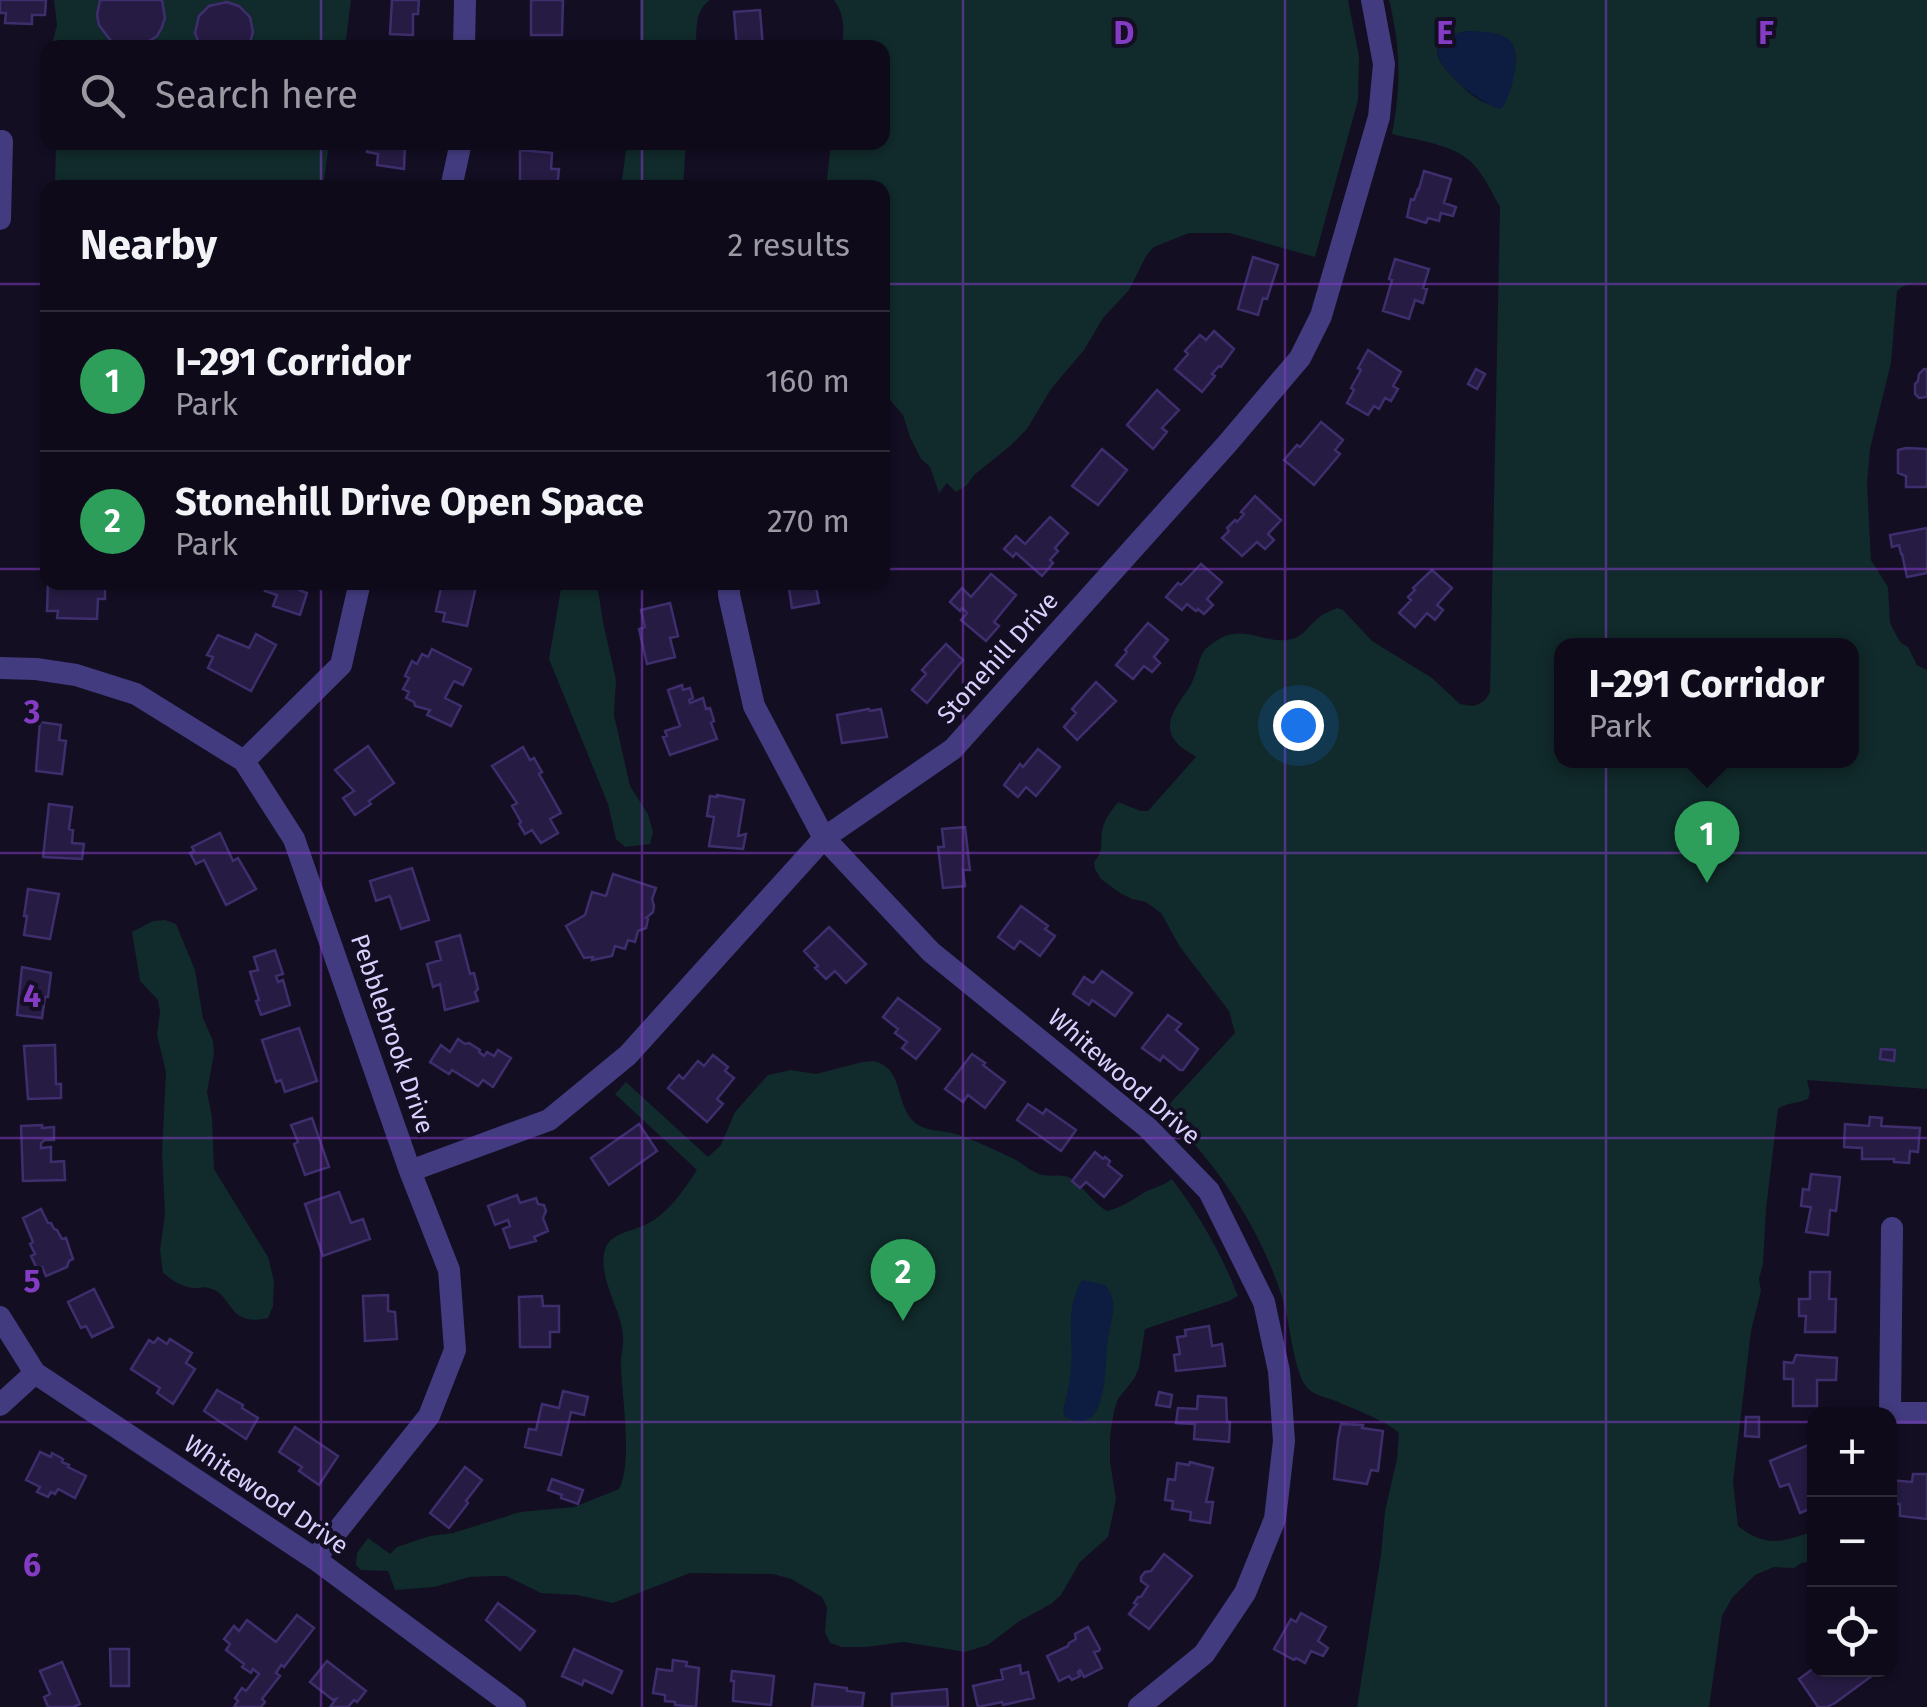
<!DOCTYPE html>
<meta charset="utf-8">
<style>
body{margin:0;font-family:"Fira Sans",sans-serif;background:#1c1827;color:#f1f3f6}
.controls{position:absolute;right:30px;bottom:30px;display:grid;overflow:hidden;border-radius:20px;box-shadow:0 2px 8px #0004}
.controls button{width:90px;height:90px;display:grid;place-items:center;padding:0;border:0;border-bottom:2px solid #2e2b39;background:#0e0a1a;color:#f1f3f6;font:50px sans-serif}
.you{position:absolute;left:1298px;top:725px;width:35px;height:35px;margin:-25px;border:8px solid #fff;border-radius:50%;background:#1a73e8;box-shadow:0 0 0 15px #1a73e833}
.badge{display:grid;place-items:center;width:65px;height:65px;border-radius:50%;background:#0b8043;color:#fff;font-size:32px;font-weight:700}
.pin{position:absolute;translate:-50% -82px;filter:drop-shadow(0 2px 5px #0008)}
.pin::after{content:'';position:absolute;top:52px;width:35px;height:30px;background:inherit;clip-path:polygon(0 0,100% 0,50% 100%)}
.popup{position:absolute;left:1554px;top:638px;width:305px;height:130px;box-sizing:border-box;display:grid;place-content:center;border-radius:20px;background:#0e0a1a;filter:drop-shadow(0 2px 8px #0005);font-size:32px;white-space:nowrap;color:#9b9aa2}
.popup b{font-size:38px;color:#f1f3f6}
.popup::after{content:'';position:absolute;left:50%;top:100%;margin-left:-20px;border:20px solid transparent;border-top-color:#0e0a1a}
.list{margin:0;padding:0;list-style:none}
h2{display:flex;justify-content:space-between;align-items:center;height:130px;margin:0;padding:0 40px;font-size:42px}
h2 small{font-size:32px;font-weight:400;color:#9b9aa2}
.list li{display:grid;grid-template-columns:65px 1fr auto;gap:30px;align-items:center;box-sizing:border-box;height:140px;padding:0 40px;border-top:2px solid #2e2b39}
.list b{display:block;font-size:38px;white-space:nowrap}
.list p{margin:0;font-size:32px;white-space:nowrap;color:#9b9aa2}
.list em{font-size:32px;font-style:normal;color:#9b9aa2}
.icon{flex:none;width:55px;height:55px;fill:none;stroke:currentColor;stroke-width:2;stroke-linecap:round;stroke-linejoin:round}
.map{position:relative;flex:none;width:1927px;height:1707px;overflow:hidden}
.search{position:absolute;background:#0e0a1a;box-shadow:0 2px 8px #0004;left:40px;top:40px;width:850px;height:110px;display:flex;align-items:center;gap:25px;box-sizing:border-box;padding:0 35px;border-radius:20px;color:#9b9aa2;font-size:38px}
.panel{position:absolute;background:#0e0a1a;box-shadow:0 2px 8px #0004;left:40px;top:180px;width:850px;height:410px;border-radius:20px}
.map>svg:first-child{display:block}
.green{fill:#112a2b;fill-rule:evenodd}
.water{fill:#0d1d42}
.building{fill:#261b42;stroke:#3f2e6d;stroke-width:2.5}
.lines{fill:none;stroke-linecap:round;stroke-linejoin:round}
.minor{stroke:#423b7f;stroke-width:22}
.grid{fill:none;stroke:#843cc5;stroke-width:2.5;stroke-opacity:0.55}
.labels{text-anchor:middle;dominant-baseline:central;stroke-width:8;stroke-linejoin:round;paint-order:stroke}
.street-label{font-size:25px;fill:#d9d0fd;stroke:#130e22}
.grid-label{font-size:32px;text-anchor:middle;font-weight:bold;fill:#843cc5;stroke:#130e22;stroke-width:8;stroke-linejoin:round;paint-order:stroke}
</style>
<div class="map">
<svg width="1927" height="1707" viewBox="0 0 1927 1707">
<rect width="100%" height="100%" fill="#130e22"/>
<path class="green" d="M54,0H351L345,47L51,48L57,25Z
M640,0H710C694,11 697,30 696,47H640Z
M834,0H1348L1359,56L1358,100L1315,257L1229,233H1189L1154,247L1146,256L1129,290L1103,318L1084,350L1051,389L1027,429L1009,447L974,475L967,485L956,492L947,483L939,493L930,467L921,459L910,437L903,415L883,392L882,188L823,187L827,179L831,143L882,142V48L842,47C844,30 845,15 834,0Z
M1389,0H1927V285C1916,282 1905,283 1897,291L1891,363L1870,449L1867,484L1871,560L1888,587L1890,623L1900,642L1908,647L1917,665L1927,670V1089L1807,1080L1810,1093L1808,1099C1797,1104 1788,1102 1778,1109L1766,1209L1763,1264L1759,1279L1761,1291L1751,1331L1733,1482L1738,1526C1766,1548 1782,1542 1814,1531V1561L1801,1563L1794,1568L1774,1567L1755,1575L1732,1598L1722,1616L1709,1707H1357L1381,1555L1385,1511L1397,1459L1399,1433C1388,1422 1354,1409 1338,1402C1327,1397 1312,1396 1305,1385C1293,1367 1290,1322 1282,1297C1259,1225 1217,1164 1163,1111L1235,1033L1229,1011L1180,947L1161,913L1146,902L1132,899L1120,893L1101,879L1095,869L1094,862C1104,851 1100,845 1102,831C1104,820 1111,811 1118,802L1141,811H1148L1196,757C1191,753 1182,749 1177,743C1157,721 1185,699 1193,680C1203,657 1196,651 1223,637C1246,626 1268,645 1292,639C1303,636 1308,627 1316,620C1322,614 1330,611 1337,608L1343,610L1372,641L1432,678L1460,704L1473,706L1479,704L1485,700L1490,692L1500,207C1492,193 1485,177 1474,165C1456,144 1418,141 1392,134C1401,86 1401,48 1389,0ZM1468,31C1478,32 1490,32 1500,35C1530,45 1509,86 1502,106C1497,105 1491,105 1486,103C1474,99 1463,87 1454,78C1428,52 1432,39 1468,31ZM1562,646H1852V760H1562Z
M56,143V142L329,143L323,188L55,185Z
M627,143H686L683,187H621Z
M562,583H597L603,622L616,680L614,715L630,786L648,814L653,832L650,844L625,847L616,839L608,804L549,659Z
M165,920L176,924L195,970L203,1018L213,1041L214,1054L207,1092L212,1117L214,1169L268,1257L274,1281L273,1306L268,1318C226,1328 234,1293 208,1288C203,1286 197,1289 192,1288C180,1286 172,1280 163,1273L160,1250L165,1214L162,1154L166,1072L157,1035L160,1012L158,1000L140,981L132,932L153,921Z
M874,1061C905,1069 894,1103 914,1122C925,1132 945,1130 959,1135C978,1142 998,1151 1016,1160C1025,1165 1033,1173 1043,1175C1053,1177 1064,1173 1073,1180C1086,1189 1093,1203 1107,1211C1121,1207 1128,1203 1140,1195C1150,1188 1162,1187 1172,1179C1200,1216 1221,1253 1238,1296L1229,1301L1145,1329L1139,1368L1134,1379L1118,1399L1114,1411L1110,1436V1462L1116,1499L1108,1537L1080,1562L1061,1595L1051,1604L1018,1622L988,1645L965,1652L904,1642L866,1647H842L830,1643L825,1632L827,1608L822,1597L791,1579L773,1574L690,1573L613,1603L577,1595L541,1593L506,1576H494L469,1577L434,1587L395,1590L388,1571L361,1570L356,1565L357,1553L368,1538L390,1554L397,1547L430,1536L453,1533L520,1512L574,1507L619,1489C633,1461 622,1399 621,1367C620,1357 624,1346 623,1336C622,1310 595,1274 606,1247C612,1233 632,1231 645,1225C667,1215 684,1190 697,1170L615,1094L626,1082L708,1157L721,1145L735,1112L768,1075L791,1070L816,1074L862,1062Z"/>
<path class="water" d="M1468,31C1480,32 1499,31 1508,39C1524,52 1511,97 1501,109C1483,106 1427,64 1439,44C1444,34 1458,33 1468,31Z
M1082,1280L1105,1285C1120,1303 1111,1318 1108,1338C1104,1361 1111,1440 1065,1417L1063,1411C1066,1398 1070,1384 1071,1370C1074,1336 1064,1312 1082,1280Z"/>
<path class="building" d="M0,0H46L45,15H32V24L5,23L6,13H0Z
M100,0H162L165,18L162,27L157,36L140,47L120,46L111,41L99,25L97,15Z
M392,0H419L418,14H413V35L390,34Z
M531,0H563L562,35H531Z
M227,2L239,6L250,17L253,32L249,46L201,48L195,33L199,16L209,6Z
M760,10L763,48H737L734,12Z
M368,142H405L404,169L377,165L378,154L367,152Z
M520,150L552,153L551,169H559L557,188H520Z
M1424,171L1451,179L1444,203L1456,207L1453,216L1441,213L1439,221L1428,218L1426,223L1407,217L1411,199L1414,200L1418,189H1419Z
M1253,257L1278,265L1267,299L1263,298L1258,315L1238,309Z
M1395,259L1429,269L1423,288L1427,289L1423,303L1415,300L1409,319L1383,311L1392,280L1389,279Z
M1214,331L1234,349L1221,367L1219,366L1212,374L1215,376L1202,392L1175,369L1188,354L1185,351L1200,335L1206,340Z
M1368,350L1401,372L1393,386L1398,389L1391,401L1385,398L1379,409L1374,406L1368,415L1347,403L1354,390L1351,388L1361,370L1358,368Z
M1476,369L1485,374L1477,389L1468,384Z
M1924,369H1927V397L1919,398L1915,394V384L1918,381L1919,374Z
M1157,390L1179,410L1162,428L1167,432L1153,449L1127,425Z
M1321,422L1343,440L1335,450L1340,454L1314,485L1284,460L1297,445L1300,447Z
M1906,448L1927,449V487H1906V476L1898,473V450Z
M1102,449L1127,470L1098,505L1072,486Z
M1255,496L1281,520L1268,534L1274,540L1265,549L1257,542L1242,556L1222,538L1229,531L1227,528L1235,520L1237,522L1244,514L1241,512Z
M1050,517L1068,533L1055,548L1058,551L1050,560L1053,563L1042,576L1016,553L1013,557L1004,549L1016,536L1025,544Z
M1927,528V573L1907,577L1902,554H1901L1899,545L1892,547L1890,535Z
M1201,564L1222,582L1207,599L1213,605L1204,614L1198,609L1196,611L1187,604L1182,610L1166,597L1178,583L1181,585Z
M1432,570L1452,588L1437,605L1443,610L1435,620L1427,613L1415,627L1399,613L1411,600L1408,597L1415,590L1413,588Z
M991,574L1016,595L994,622L999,626L986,641L961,620L967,613L962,608L960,611L950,602L962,588L971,597Z
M48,582H105V599H98L97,619L57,618L58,611H47Z
M268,582H302L299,590L307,593L300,615L273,606L277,595L265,591Z
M439,582H477L467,626L443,621L445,613L436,611L442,583Z
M788,582H815L819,603L792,608Z
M670,603L678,636L670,638L675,657L647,664L639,629L645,627L641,610Z
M1148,623L1168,640L1154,657L1160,663L1152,672L1144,666L1133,679L1116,665L1127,652L1125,650Z
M256,634L276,645L251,691L208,668L213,657L207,655L218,635L249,648Z
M946,644L963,660L927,703L912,690L926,674L922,670Z
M432,649L471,669L463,685L454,681L445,698L461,706L451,726L427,715L430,710L415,706L414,702L406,698L409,692L403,689L409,678L405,676L412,661L417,664L422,654L428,657Z
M1096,682L1116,701L1077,740L1064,727L1076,713L1072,709Z
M682,685L683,690L690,688L693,698L689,700L690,703L703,698L706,709L710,708L714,721L711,723L717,739L670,755L663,737L667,736L665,731L680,726L668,690Z
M869,709L870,711L881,709L887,737L842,743L837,715Z
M40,722L61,725L59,740L66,741L62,774L36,771Z
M368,746L394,783L369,801L371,804L355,815L343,798L354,791L335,770Z
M523,747L530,760L534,758L542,772L539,774L561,813L550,819L558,833L541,843L532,830L525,834L519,824L521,822L512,806L517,803L492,766Z
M1038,749L1060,767L1036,796L1026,787L1018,797L1004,785L1020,764L1023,767Z
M717,795L744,800L738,836L746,834L743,849L709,846L714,817L707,816L710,796L717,797Z
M49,804L72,807L69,829L73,830L72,843L84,844L82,859L43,857Z
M965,827L970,870H963L965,886L943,888L938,847H944L942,829Z
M220,833L233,861L238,858L256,889L226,905L204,860L196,864L190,853L194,851L192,847Z
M412,868L429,920L401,929L390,896L376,901L370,881Z
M613,874L656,888L652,899L654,906L653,912L646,918L648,919L646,928L638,931L635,942L628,940L625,949L615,946L612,956L592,960L593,957L584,958L566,926L585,915L592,892L606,896Z
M28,889L59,894L50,939L24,935L27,916H24Z
M1021,906L1048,926L1045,929L1055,936L1040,956L1020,941L1014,949L998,937Z
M829,927L866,964L846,983L835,971L826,979L815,968L818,966L804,951Z
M460,935L470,974L474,973L478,989L475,992L478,1001L445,1010L440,984L433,987L427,964L441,960L436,942Z
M275,950L283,974L276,976L278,982L283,980L290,1005L261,1015L256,1001L259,1000L250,972L258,970L254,957Z
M22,967L51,973L48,997H45L42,1018L17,1015Z
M1102,971L1132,993L1115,1016L1092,1000L1089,1005L1073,994L1084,977L1093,983Z
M898,998L940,1029L916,1059L902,1048L907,1042L895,1033L898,1029L883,1017Z
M1168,1015L1181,1024L1176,1030L1198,1049L1183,1070H1180L1163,1056L1160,1061L1142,1048Z
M299,1028L317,1081L285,1092L281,1080L276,1082L262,1040Z
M458,1039L465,1044L469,1043L480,1050L479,1052L484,1056L487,1052L494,1056L498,1050L511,1058L493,1087L483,1080L478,1086L452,1070L449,1074L430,1062L441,1045L450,1052Z
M55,1045L56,1084H61V1098L28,1099L24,1046Z
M1881,1049L1895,1050L1894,1061L1880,1059Z
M972,1054L985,1063L983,1065L1005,1082L985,1108L968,1095L963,1102L945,1089Z
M713,1055L728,1067L725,1071L734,1078L717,1099L723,1104L707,1122L668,1088L679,1075L683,1079L698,1061L704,1066Z
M1028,1104L1043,1114L1046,1109L1076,1130L1061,1151L1017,1120Z
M1870,1117L1882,1118L1881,1126L1920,1128L1918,1152L1910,1151L1909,1163L1894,1162V1159H1862V1148L1844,1147L1845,1124L1869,1126Z
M312,1118L329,1167L305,1175L294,1144L298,1142L291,1125Z
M639,1124L657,1151L609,1185L591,1158Z
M42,1125V1128L54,1127V1140H45L41,1143V1148L51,1147V1162L64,1161L65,1180L23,1181L21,1126Z
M1095,1152L1103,1159L1105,1157L1110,1161L1108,1165L1122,1176L1104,1197L1086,1182L1080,1188L1072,1181Z
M1811,1174L1840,1177L1836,1211L1830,1210L1828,1235L1806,1232L1811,1207L1801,1206L1803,1189L1809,1190Z
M339,1192L351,1223L363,1219L370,1239L323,1256L305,1204Z
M517,1195L520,1203L536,1198L538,1204L544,1205L546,1211L543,1218L548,1231L534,1237L536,1241L510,1248L503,1229L510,1226L508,1220L495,1225L488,1206Z
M41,1209L48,1223H51L54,1229L57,1230L62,1239L66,1238L73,1259L69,1261L67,1267L46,1276L42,1267L37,1269L31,1256L35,1254L30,1244L33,1242L23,1218Z
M1810,1272H1830L1829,1299H1836L1835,1332H1805L1806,1316H1799V1299H1810Z
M94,1289L113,1327L92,1337L86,1326L81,1328L68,1302Z
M388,1295V1311L395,1312L397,1339L365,1341L363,1296Z
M542,1296L543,1306H559V1332H550V1347H520L519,1297Z
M1209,1326L1212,1346L1222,1344L1225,1366L1176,1371L1174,1355L1180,1354L1177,1337L1186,1336L1185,1330Z
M158,1338L167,1344L170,1339L192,1353L186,1363L195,1369L173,1404L157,1393L160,1388L131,1369L149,1340L154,1343Z
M1796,1355L1837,1358L1836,1380H1817V1406H1793V1379H1784V1362L1793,1363Z
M217,1390L243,1405L242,1408L258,1418L246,1439L204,1411Z
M563,1391L588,1397L584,1415L571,1412L561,1455L525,1447L529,1429L536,1430L542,1404L559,1408Z
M1159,1392L1172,1395L1170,1407L1156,1405Z
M1198,1396L1226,1398L1227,1422H1230L1229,1442L1194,1439L1195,1424L1176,1423L1178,1408L1197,1409Z
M1746,1417H1759V1437L1745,1436Z
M1341,1424L1363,1425L1362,1428L1383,1431L1378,1471L1371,1470L1367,1484L1334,1479L1338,1439Z
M295,1427L338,1456L319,1485L299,1471L302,1467L279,1452Z
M1811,1444L1814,1453V1507L1800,1513L1789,1484L1780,1487L1770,1461Z
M40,1452L51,1457L52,1453L63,1459L62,1462L69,1465L68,1467L86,1476L75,1498L58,1489L55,1494L51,1492L48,1497L37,1492L40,1487L26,1480Z
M1190,1462L1213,1468L1206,1502H1213L1210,1523L1190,1520L1191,1512L1172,1509L1173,1501L1165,1500L1168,1479L1175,1480L1177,1463L1189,1465Z
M465,1467L482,1480L466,1501L468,1503L449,1528L430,1513Z
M1913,1474H1927V1519L1900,1516V1504H1890V1480L1912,1482Z
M552,1479L583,1490L578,1504L561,1498L562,1495L548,1490Z
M1164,1554L1192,1576L1149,1629L1129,1614L1137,1604L1134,1603L1138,1597H1141L1148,1586L1141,1581V1577L1145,1572L1151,1571Z
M498,1603L535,1631L520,1650L486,1620Z
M1301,1613L1326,1627L1318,1641L1328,1648L1323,1656L1311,1651L1305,1663L1296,1658L1294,1660L1274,1649L1291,1619L1296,1622Z
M297,1615L314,1628L284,1667L281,1665L276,1673L280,1676L262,1699L265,1702L261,1707H234L238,1701L235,1698L242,1688L246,1691L259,1674L253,1669L251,1673L242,1667L244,1664L226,1650L230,1644L224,1639L234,1626L239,1631L247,1620L276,1642Z
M1088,1627L1100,1649L1099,1651L1094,1652L1102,1668L1084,1677L1080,1670L1078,1672L1080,1676L1072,1680L1069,1676L1059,1681L1047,1656L1068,1646L1069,1643L1076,1639L1075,1634Z
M110,1649H129V1686H111Z
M574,1649L622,1671L612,1693L584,1680L582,1685L562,1676Z
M673,1660L687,1662L686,1666L699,1668L696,1707L675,1705V1702L665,1701V1695L653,1693L657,1669L672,1671Z
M327,1661L366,1691L357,1702L354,1700L348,1707H330L336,1699L333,1700L310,1682Z
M62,1662L80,1704L73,1707H48L44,1697L50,1694L40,1671Z
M1020,1665L1021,1674L1028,1672L1034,1698L1003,1705L1002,1702L978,1707L973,1686L1003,1679L1001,1670Z
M1814,1668L1869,1670L1873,1675L1835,1703L1827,1707H1818L1799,1679Z
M732,1671L774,1676L771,1705L733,1701L734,1681H731Z
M815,1684L847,1688V1691L864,1693L862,1707H812Z
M947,1689L948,1707H892V1694Z"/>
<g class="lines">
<path class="minor" d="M464,48L465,0
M451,188L461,142
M0,219L2,141
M729,582V595L754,706L824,838L931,952L1148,1128L1209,1191L1264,1302L1279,1371L1284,1441L1275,1519L1245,1593L1204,1654L1139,1707
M0,668L36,669L76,675L136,694L244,761L294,839L410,1171L449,1270L455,1350L429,1416L315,1559
M244,761L341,665L360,582
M410,1171L549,1120L628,1055L824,838L953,749L1227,444L1300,358L1321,316L1379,117L1384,64L1372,0
M1892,1228L1890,1413H1927
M0,1317L35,1373L315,1559L515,1707
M0,1405L35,1373"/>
</g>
<path class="grid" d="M321,0V48M642,0V48M963,0V1707M1285,0V1707M1606,0V1707M321,142V188M642,142V188M0,284H48M882,284H1927M0,569H48M882,569H1927M321,582V1707M642,582V1707M0,853H1927M0,1138H1927M0,1422H1814M1890,1422H1927"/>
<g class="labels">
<g class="street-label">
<text transform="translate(998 658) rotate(-48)">Stonehill Drive</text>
<text transform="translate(392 1034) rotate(71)">Pebblebrook Drive</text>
<text transform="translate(1124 1077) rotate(41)">Whitewood Drive</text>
<text transform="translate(266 1495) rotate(34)">Whitewood Drive</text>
</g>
</g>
<g class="grid-label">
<text x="1124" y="44">D</text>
<text x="1445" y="44">E</text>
<text x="1766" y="44">F</text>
<text x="32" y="723">3</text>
<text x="32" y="1007">4</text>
<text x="32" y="1292">5</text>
<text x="32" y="1576">6</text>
</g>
</svg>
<div class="controls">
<button>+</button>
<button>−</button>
<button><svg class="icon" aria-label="locate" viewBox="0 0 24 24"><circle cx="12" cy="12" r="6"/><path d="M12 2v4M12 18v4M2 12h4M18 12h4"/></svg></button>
</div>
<div class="you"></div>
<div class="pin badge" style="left:1707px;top:883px;background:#2e9e5b">1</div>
<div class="popup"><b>I-291 Corridor</b>Park</div>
<div class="pin badge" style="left:903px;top:1321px;background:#2e9e5b">2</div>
<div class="search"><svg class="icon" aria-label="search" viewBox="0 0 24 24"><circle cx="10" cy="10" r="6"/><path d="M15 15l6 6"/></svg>Search here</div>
<section class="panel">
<h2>Nearby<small>2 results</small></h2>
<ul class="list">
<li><span class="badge" style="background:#2e9e5b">1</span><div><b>I-291 Corridor</b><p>Park</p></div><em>160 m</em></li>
<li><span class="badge" style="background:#2e9e5b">2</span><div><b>Stonehill Drive Open Space</b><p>Park</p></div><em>270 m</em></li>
</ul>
</section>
</div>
